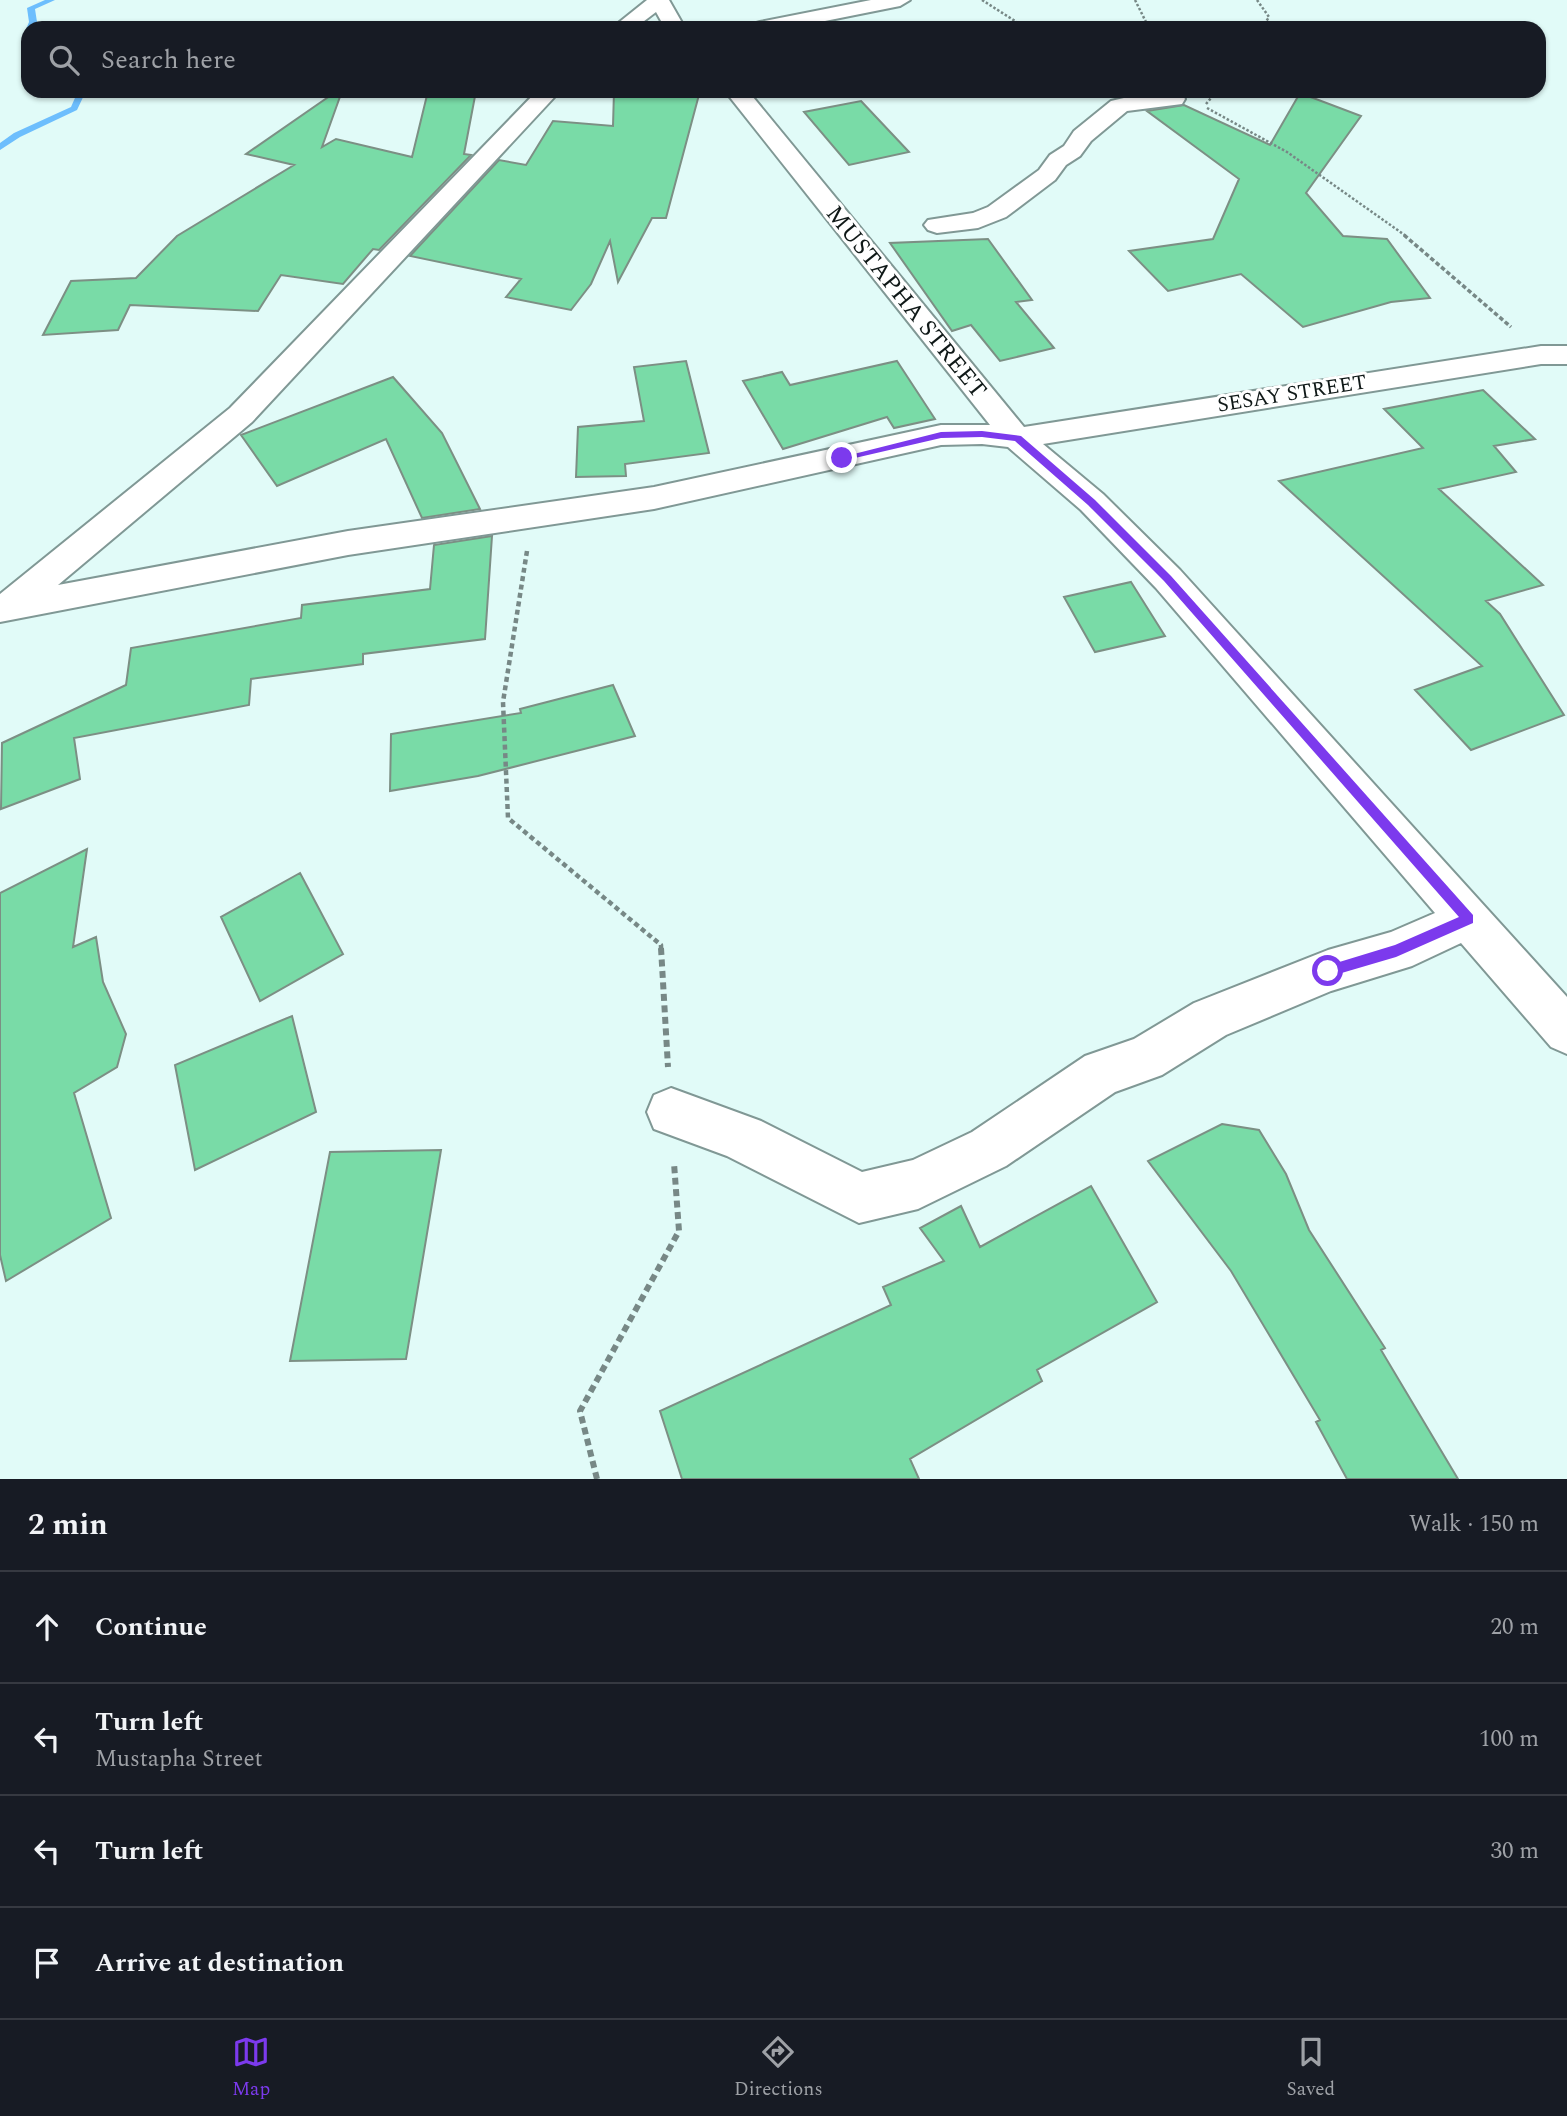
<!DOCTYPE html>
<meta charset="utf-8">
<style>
body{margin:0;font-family:Spectral,serif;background:#20242c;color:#f1f3f6}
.stop{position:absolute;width:21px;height:21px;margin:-16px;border:5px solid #7c3aed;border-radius:50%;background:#fff}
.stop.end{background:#7c3aed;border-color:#fff;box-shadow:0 2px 7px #0008}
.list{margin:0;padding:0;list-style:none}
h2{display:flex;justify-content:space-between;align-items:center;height:91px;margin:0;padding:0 28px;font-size:30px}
h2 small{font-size:23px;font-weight:400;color:#9ea1a6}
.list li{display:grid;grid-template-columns:46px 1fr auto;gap:21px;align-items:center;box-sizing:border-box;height:112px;padding:0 28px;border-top:2px solid #363941}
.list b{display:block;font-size:26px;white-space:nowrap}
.list p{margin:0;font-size:23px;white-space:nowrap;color:#9ea1a6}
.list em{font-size:23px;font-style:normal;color:#9ea1a6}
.icon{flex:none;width:38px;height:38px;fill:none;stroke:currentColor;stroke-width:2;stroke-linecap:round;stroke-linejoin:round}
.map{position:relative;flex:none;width:1567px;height:1479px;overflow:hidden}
.search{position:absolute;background:#171b24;box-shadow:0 2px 5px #0004;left:21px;right:21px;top:21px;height:77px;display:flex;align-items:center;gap:18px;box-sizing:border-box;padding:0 24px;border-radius:21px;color:#9ea1a6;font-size:26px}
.sheet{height:539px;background:#171b24}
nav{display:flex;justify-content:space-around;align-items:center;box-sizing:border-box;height:98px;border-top:2px solid #363941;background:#171b24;font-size:19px;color:#9ea1a6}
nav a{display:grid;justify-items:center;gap:4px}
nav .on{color:#7c3aed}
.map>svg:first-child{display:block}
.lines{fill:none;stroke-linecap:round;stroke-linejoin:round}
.stream{fill:#6dbefd;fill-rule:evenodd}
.building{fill:#79dba7;stroke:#7c8f84;stroke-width:2}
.minor-casing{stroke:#809895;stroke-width:4}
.path-far3{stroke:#778886;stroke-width:2.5;stroke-dasharray:2.5 2;stroke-linecap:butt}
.path-far2{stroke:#778886;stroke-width:3.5;stroke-dasharray:4.5 2.5;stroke-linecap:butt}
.path-far1{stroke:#778886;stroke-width:4.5;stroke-dasharray:5 3.5;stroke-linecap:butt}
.path{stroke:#778886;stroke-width:6;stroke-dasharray:7 4.5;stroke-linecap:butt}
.minor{fill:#fff;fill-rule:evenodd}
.route{fill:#7c3aed}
.labels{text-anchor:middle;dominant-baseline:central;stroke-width:6;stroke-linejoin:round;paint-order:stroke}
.far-street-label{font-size:21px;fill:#0f1817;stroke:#fff}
.street-label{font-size:24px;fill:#0f1817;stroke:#fff}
</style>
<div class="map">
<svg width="1567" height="1479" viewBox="0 0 1567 1479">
<rect width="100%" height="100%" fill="#e1fbf8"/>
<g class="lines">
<path class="stream" d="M45,0H55L35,9L37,22L33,28H28V32H25L29,22L27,8Z
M78,91H86L77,110L20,137L0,150V143L14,133L71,107Z"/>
</g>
<path class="building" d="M337,91H342L322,147L336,139L412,157L428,91H476L464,154L471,155L379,250L373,249L343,284L281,275L258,311L130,305L118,330L43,335L71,281L136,278L177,236L294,165L246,154Z
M614,91H700L666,218H652L618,282L610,241L591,284L571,310L506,297L521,279L410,256L499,160L526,165L553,121L613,126Z
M1300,93L1361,116L1306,193L1343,236L1387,239L1430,298L1391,302L1303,327L1241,274L1168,291L1129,251L1213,239L1239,179L1147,111L1184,105L1270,145Z
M861,101L909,152L849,165L804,112Z
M988,239L1032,300L1016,302L1054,348L1000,361L971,325L952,331L890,243Z
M686,361L709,453L625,464L626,476L576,477L578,427L644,421L634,367Z
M897,361L935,419L894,428L887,417L783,449L743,381L782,372L790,385Z
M393,377L442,433L480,509L422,518L386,439L277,486L241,435Z
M1483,390L1535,439L1494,446L1516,472L1439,489L1543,585L1486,601L1500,614L1564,715L1471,750L1415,690L1482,666L1279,481L1423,448L1384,409Z
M492,536L485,639L363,654V664L251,679L249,705L74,738L80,779L1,809L2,743L126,685L131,648L301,618L302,605L430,589L434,545Z
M1131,582L1165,636L1095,652L1064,597Z
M613,685L635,736L478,776L390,791L391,734L521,713L520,709Z
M87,849L73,947L96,937L103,982L126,1034L117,1067L74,1093L111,1218L6,1281L0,1255V893Z
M300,873L343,954L260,1001L221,917Z
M292,1016L316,1112L195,1170L175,1065Z
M1222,1124L1259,1130L1286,1174L1309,1230L1385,1348L1381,1350L1458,1479H1347L1316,1422L1320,1420L1231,1271L1148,1161Z
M441,1150L406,1359L290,1361L330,1152Z
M1091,1186L1157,1302L1037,1370L1042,1381L910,1459L919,1479H682L660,1411L891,1305L883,1287L944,1261L920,1228L961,1206L980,1247Z"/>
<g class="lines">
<defs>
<path id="minor" d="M647,0H669L685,28H665L656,12L635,28H612Z
M871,0H910L900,6L790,28H750L753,24L760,22Z
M537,91H560L252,422L58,585L348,531L654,487L941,425H990L725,91H748L1024,427L1541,346H1567V364H1541L1043,444L1103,494L1180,570L1567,997V1054L1551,1047L1461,943L1412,966L1331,991L1226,1035L1162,1075L1115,1092L1006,1166L918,1209L859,1223L727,1156L654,1129L647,1112L654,1095L671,1088L761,1121L862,1172L913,1160L972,1132L1085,1056L1134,1039L1194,1003L1328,950L1391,932L1435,913L1156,588L1081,510L1008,447L982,444L941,445L654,509L348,555L0,622V594L230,408Z
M1174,92L1182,94L1185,99L1182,104L1127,111L1091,141L1080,156L1066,165L1055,180L1006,217L978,228L937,233L928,230L924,225L928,220L973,213L988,207L1039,170L1050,155L1064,146L1074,131L1111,101L1141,94Z"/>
</defs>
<use href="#minor" class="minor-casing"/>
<path class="path-far3" d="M982,0L1026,28
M1135,0L1149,28
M1257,0L1269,17L1262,28
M1206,104L1217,91
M1207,108L1287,152L1406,236"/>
<path class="path-far2" d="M1404,235L1511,327"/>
<path class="path-far1" d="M527,551L503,702L508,818L661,945V950"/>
<path class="path" d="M661,948L668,1067
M597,1479L580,1411L679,1231L674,1163"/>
<use href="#minor" class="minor"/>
</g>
<path class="route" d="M982,431L1021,436L1095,500L1171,576L1473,915V923L1396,957L1328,977L1323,976V967L1395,945L1459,917L1164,581L1088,505L1015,441L982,437L941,438L842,461L838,458L941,432Z"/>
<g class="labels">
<g class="far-street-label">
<text transform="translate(1292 394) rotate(-9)">SESAY STREET</text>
</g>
<g class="street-label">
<text transform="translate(906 302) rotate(51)">MUSTAPHA STREET</text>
</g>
</g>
</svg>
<div class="stop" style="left:1328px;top:971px"></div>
<div class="stop end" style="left:842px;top:458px"></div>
<div class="search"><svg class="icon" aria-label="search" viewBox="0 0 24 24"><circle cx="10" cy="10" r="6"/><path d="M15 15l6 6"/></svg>Search here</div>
</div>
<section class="sheet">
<h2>2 min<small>Walk · 150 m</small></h2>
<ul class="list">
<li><svg class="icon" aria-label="ahead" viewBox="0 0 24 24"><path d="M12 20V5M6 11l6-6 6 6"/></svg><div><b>Continue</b></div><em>20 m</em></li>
<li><svg class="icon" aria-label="left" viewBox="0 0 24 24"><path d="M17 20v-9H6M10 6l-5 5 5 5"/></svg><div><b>Turn left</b><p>Mustapha Street</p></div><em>100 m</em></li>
<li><svg class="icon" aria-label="left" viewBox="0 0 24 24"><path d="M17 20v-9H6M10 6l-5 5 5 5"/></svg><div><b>Turn left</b></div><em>30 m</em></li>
<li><svg class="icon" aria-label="arrive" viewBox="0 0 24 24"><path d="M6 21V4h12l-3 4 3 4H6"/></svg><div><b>Arrive at destination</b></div></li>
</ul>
</section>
<nav>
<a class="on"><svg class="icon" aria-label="map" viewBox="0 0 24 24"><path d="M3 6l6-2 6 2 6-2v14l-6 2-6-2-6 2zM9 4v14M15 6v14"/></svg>Map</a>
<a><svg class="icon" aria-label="directions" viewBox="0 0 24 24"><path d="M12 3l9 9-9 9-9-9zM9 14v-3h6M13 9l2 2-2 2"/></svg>Directions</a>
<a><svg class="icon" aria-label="saved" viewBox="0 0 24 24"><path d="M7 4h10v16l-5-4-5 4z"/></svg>Saved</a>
</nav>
